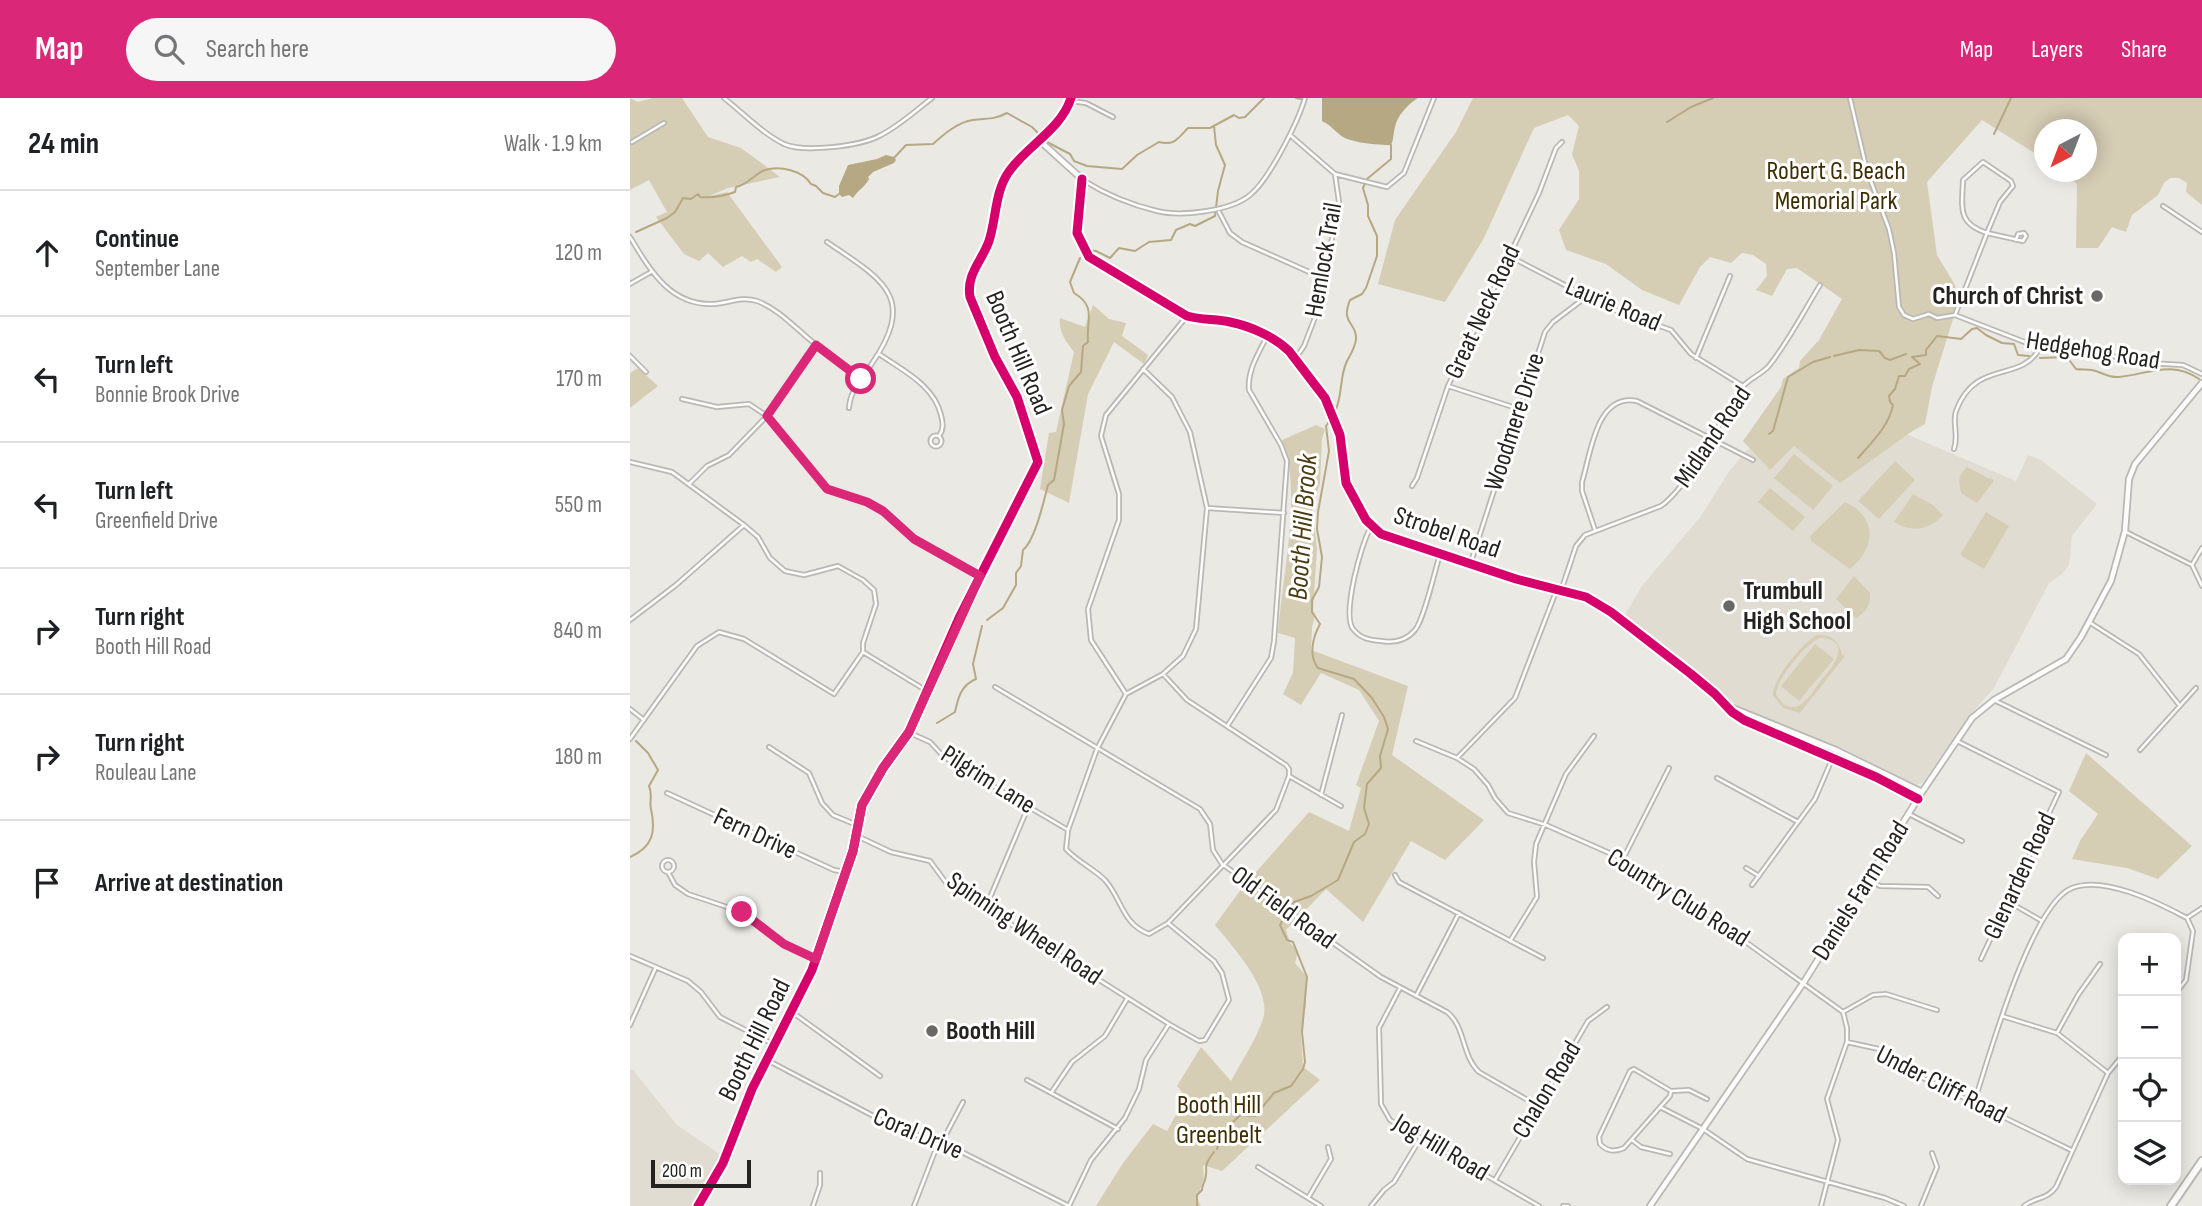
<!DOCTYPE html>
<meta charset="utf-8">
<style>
body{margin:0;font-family:"Sofia Sans Condensed",sans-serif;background:#f6f6f6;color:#202124}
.controls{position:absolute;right:21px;bottom:21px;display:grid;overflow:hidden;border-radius:14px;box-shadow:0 4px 18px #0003}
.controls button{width:63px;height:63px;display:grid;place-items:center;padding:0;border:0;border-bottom:2px solid #e0e0e0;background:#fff;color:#202124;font:35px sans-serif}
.compass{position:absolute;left:1404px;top:21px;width:63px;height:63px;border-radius:50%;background:#fff;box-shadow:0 4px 18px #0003;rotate:222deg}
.scale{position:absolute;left:21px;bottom:18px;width:100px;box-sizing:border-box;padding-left:7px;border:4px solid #24231f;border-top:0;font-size:19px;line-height:24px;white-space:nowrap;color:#24231f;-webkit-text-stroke:5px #fff;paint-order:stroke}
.stop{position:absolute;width:21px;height:21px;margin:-16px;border:5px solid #db2777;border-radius:50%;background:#fff}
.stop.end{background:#db2777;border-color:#fff;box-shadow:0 2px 7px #0008}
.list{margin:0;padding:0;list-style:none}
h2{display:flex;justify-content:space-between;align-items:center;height:91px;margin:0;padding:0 28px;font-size:30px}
h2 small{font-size:23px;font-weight:400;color:#757577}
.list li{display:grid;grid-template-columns:46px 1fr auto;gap:21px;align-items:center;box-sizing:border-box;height:126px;padding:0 28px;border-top:2px solid #e0e0e0}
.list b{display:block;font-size:26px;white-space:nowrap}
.list p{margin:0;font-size:23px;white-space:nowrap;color:#757577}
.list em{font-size:23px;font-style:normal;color:#757577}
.icon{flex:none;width:38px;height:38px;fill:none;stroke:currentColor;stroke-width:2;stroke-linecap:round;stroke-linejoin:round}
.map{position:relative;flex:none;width:1572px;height:1108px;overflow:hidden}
header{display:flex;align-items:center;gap:42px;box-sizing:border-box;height:98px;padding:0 35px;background:#db2777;color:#fff}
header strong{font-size:33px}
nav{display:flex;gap:38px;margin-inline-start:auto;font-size:24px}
.search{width:490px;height:63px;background:#f6f6f6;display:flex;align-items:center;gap:18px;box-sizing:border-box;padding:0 24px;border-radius:38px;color:#757577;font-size:26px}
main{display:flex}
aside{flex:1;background:#fff}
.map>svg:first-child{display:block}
.built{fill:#e0dcd1}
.green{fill:#d6cdb5;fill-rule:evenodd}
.water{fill:#b6a883}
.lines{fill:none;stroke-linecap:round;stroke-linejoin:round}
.stream{stroke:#b6a883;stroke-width:2}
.street-casing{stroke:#b9b8b4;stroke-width:6}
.secondary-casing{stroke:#b9b8b4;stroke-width:8}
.highway-casing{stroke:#b9b8b4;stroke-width:10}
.street{stroke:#fcfcfb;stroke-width:2.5}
.secondary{stroke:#fcfcfb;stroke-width:4.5}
.highway{stroke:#fcfcfb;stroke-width:6}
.cycleway-casing{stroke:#fff;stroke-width:13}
.cycleway{stroke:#d6006c;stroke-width:9}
.route{stroke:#db2777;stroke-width:9}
.poi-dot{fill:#696864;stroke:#fff;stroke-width:2.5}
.labels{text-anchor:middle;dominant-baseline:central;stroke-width:6;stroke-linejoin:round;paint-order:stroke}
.park-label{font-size:26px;fill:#3e2f03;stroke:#fff}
.street-label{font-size:26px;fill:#24231f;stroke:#fff}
.poi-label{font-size:26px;font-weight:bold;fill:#24231f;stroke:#fff;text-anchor:start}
.water-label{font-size:28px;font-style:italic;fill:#4b3c12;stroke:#fff}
</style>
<header>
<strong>Map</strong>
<div class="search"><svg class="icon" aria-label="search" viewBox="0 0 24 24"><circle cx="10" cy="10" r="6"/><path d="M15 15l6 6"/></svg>Search here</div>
<nav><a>Map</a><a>Layers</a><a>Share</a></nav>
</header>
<main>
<aside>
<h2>24 min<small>Walk · 1.9 km</small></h2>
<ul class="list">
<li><svg class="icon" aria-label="ahead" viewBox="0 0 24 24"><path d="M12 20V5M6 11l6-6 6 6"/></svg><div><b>Continue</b><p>September Lane</p></div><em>120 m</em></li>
<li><svg class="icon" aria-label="left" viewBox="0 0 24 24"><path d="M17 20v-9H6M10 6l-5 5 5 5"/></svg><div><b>Turn left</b><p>Bonnie Brook Drive</p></div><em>170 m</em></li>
<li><svg class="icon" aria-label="left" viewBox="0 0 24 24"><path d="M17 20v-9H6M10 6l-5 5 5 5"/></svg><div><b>Turn left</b><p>Greenfield Drive</p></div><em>550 m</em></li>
<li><svg class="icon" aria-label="right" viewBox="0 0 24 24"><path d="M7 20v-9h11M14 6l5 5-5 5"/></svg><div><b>Turn right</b><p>Booth Hill Road</p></div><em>840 m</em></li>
<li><svg class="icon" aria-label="right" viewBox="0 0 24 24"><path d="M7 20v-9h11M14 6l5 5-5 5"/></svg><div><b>Turn right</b><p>Rouleau Lane</p></div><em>180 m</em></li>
<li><svg class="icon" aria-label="arrive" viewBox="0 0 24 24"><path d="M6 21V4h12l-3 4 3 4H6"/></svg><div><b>Arrive at destination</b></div></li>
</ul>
</aside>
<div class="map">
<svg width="1572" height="1108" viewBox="0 0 1572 1108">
<rect width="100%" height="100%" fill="#eae9e4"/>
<path class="built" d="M1255,327L1386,383L1398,357L1411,362L1467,406L1442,438L1439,467L1432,476L1419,485L1364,590L1341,616L1292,685L1286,687L1212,650L1117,612L1095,600L993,520L1012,488L1071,418L1100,372L1127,341Z
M0,972H3L47,1027L94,1059L66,1108H0Z"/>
<path class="green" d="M0,0L8,4L23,0H52L78,39L111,50L150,79L98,90L79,98L97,94L152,169L146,174L127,161L121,164L112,158L93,169L78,155L69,163L54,156L26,119L37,114L19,82L0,92Z
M843,0H1572V107L1556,94L1557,85L1549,80H1540L1534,85L1528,97L1502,117L1496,134L1482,129L1468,150H1446L1447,86L1431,74H1456V32H1414V61L1352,22L1297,84L1307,157L1325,187L1327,197L1323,221L1302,289L1295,326L1281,334L1210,385L1164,348L1140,372L1113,343L1151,289L1153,281L1169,270L1170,263L1189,242L1212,201L1167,170L1157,171L1142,198L1126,192L1137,178L1136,166L1123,157L1112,155L1101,165L1080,159L1070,169L1049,207L1012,192L976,166L936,152L929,132L949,101V73L942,56L949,28L938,17L904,30L854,140L815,204L748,186L765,122L826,34Z
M463,207L479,221L496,225L492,238L518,257L514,266L484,244L458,296L439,405L410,391L419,335L426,334L444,254C436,244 428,233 430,220L455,229Z
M8,270L28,288L0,310V275Z
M686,327L695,331L692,341L690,386L682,408L687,451L683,513L685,516L682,530L681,552L778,588L762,657L854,722L815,762L781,743L733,824L696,791L656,832L660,845L668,853L665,865L676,878V906L671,936L673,969L690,982L592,1073L573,1067L574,1081L567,1100L571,1108H466L493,1065L523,1026L537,1033L556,999L547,988L571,949L601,983C611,964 627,940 633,921C643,892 602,848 585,827L612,790L679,714L719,733L731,690L726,687L749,623L729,592L691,575L671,607L653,596L663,575L665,540L648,535C652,477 673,395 652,342Z
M1164,356L1203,388L1183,412L1144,380Z
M1265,363L1285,382L1249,421L1228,403Z
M1337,369L1358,380L1363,381V384L1347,405L1331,395C1328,383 1328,377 1337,369Z
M1140,390L1175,419L1163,433L1128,404Z
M1283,396L1303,407L1313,417C1299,432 1282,435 1264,424Z
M1215,404C1248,419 1246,450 1220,471L1181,443L1180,438Z
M1356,414L1379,428L1354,471L1330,457Z
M1224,478L1240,495C1241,507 1236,514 1226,520L1206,501Z
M1187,537C1201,536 1210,543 1212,557L1215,558L1170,615L1153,610L1143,597C1142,582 1173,544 1187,537ZM1190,540C1226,541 1200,573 1189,585C1184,592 1178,602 1170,607C1165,611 1160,609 1154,607L1146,597C1145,583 1176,545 1190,540Z
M1185,546L1204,561L1169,603L1151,588Z
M1456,655L1562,748L1528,781L1497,770L1442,761L1450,743L1468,716L1439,693Z"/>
<path class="water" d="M692,0H788C778,6 767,18 765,29C763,36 764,41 761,47C748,47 720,45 710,37C703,31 700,27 692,23Z
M256,57L264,59L266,62L264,65L243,74L238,79L239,81C235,89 228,92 223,100L219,97L212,99L209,96V88L218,67L247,61Z"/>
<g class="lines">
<path class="stream" d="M666,0L671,1
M1037,24L1061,9L1083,0
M1364,36L1381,0
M417,44L440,56L444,63L457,68L492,71L507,57L529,44C545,48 548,40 558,30H580L604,17L609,20L615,19L634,0
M263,61L276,47L303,46C314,36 328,24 343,22C356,20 364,22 377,15L402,29L410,37
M6,134L37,120L45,114L53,100L61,101L68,96L70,99C81,100 94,98 105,94L106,89C118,87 124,76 135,72C150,67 173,73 181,86L186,88L193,95L205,99L209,96
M458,152L466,153L480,160L489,150L505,153L519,144L541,142L546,132L560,126L565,128L585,118L588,93L595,67L586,47L584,28
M1204,258L1229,252L1249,253L1255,260L1260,262L1276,256
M1410,260L1437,259L1446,271C1451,272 1457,271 1462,272C1472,274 1478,280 1489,279C1518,276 1542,262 1569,281
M704,316C713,300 709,279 717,263C721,256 727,246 726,238C724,223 711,225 720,202L732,196L736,190L747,158V138L738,118V107L733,90L737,81L761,61V47
M1139,336L1143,333L1158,279L1183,264L1200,259
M1228,360C1242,344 1259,328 1263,307L1260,304L1259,298L1265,291L1269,278H1275L1279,271L1290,266L1282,259L1296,257V252L1307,238L1331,241L1342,231L1347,230L1356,237L1372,245L1384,246L1388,257L1399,258
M357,522L373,510L386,487V475L391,468L393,452C405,443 414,402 418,387L424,382L434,326L432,312L439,288L451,274L453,248L458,244C456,221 467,209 444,195L440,184L450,160
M307,625L325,614C328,600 331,587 346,581L343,566L352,528
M0,759C23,749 26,734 21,711C19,703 23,697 19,688L28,672L18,655L6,643
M660,810L664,804L681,798L708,782L724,744L735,736L739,726L734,710L737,686L751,670L750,658L758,631L754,619L742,600L724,581L688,570C678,557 683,539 690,526L682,514V502L689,489L692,459L687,431L688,414L699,353L696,328L701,321
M587,1051L588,1047L585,1043L610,1017L625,1018L644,995L661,988L673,971L675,964L672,934L677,879L663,844L657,842L650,827L655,818
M567,1108V1097L572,1092C572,1088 574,1085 575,1082C579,1067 571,1071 584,1054"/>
<defs>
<path id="street" d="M94,0C113,15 132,35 154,46C174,55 230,48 249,38C268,29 285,13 302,0
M1220,0L1237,73L1259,131L1264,155L1269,209L1274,217L1283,221L1299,216L1307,220L1325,217L1410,250L1452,249L1503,264L1553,267L1572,276
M440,3L456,5L483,19
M660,37L705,76L709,104L689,209L674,248L666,260
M2,44L34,25
M1353,64L1381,83L1383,88L1370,104L1357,135C1327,125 1332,110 1333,82Z
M705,76L757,89L774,75L804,0
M453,82C475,96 502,107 527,113C551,119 601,113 620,97C639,82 668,24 675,0
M1533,108L1572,134
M589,114L600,135L612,144L695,181
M0,139C20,172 40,208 84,206C98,205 112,198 127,203C149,211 166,231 184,245C199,257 215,269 231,281
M197,144C253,182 288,199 241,267C231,281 220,293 219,310
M879,158L979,210L1041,232L1061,256L1113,288
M0,186L21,174
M1325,217L1357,135L1393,143L1396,138L1394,135L1388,136L1386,142
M249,256C272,272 304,287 311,317C313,325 314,331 309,338
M0,258L16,274
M1066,260L1100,178
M513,271L542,299L560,334L577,410L566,531L553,558L533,576L496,596L467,651L438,732L436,751C448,764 464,771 475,782C492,801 492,826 519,836L538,825L646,712L659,678V671L656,667L557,602L533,576
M818,288L889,311
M52,301L87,309L119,306L137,318L196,391L237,404L253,413L284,441L350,479
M300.5 343a5.5 5.5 0 1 1 11 0a5.5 5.5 0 1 1-11 0Z
M1324,351C1329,337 1322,325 1326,313C1346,260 1390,286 1410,250
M0,364L42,374L114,427L128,439L140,460L155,473L174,477L208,468L233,482L244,492L246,506L233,545V554
M59,386L77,368L99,357L137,318L186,247
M782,388L787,380L818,288L909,95L926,50L932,44
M577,410L654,415
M741,429C731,445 712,516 723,531C731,541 740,542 751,543C764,545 776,543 785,532C794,522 805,472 810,456
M965,432L952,393V384C961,355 966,295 1007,303L1123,362
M1496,434L1562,467
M840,467L915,234L923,224L956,199
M1562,467L1572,488
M1562,467L1572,450
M931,493L946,448L955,437L1031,408C1060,387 1089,325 1109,293C1116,282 1129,278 1138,269C1157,246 1174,213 1190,187
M0,522L46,487L114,427
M1459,524L1509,556L1550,608
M365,589L570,711L580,726L583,752L592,766L751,879L817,914C836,929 831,957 849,974L908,1008
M496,596L461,542L458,511L489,422V396L471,338L476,317L557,218
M1364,602L1476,657
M0,611L14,622
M598,627L641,560L644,543L657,363L651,347L619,292C617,272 629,255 637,238
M280,635L300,644L314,659L438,732
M0,641L67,548L89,534L114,541L204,596L233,554L297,593
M786,643L827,660L844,671L858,687L865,700L878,715L916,727L993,761L1038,788L1213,914L1217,930V944L1197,1001L1208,1042L1191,1108
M1327,643L1429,694L1351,861
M139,649L179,675L192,705L203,717L227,727
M1510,652L1566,590
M827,660L885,600L927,491
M659,678L711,708
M1087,680L1168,724
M37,695L204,772L215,774
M691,697L712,617
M1279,716L1332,743
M227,738L261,754L300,763L317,786L539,926L569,943L575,942L599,902L592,875L584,863L538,825
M993,761L1039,670
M32 768a6 6 0 1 1 12 0a6 6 0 1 1-12 0Z
M1116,770L1129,778
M38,774L45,787L58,796L112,814L154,846L186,861
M765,777L769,784L913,860
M1239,782L1250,788L1298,789L1308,798
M1122,787L1185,701L1206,652
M1379,804L1412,823
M356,809L399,707
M1557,820L1572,810
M880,843L907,799L904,764L906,746L936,676L964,638
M0,858L58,883L71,894L90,919L145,947
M770,890L749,930L751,1006L760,1022L909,1108
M786,898L829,815
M162,914L250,978
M1213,914L1243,897L1256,896L1307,912
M1372,918L1427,935L1478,975
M0,927L26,869
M1427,935L1448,897L1470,866
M1217,944L1258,953L1289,978L1441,1052
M137,962L272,1033L312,1044L439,1108L461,1062L495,1020L509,991L516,962L539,926
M1004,971L1041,993L1040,998L994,1050C985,1054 978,1054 970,1046L969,1039L1000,973Z
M397,982L488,1031
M1041,993L1059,992L1077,1001
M421,995L442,964L475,938L497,901
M1344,1005C1358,962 1401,806 1442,790C1474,777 1529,805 1557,820L1563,833L1556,882L1546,895
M1030,1009L1073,1031L1117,1061L1255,1100L1274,1108
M1002,1042L1011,1049L1040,1056
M312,1044L333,1004
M628,1069L691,1108
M865,1082L958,923L977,909
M678,1100L701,1061L698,1049
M183,1108L190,1087V1075
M284,1108L309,1043
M741,1108L754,1092L764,1084L790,1041
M933,1108H938
M1291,1108L1307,1069L1302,1055
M1394,1108C1405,1099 1417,1102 1426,1089L1478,975L1493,957"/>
<path id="secondary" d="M410,43L452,81L447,135L459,159L557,218C571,222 586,221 600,224C620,228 645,239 659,253L695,300L710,337L716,385L736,422L751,436L886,481L956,499L981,514L1061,576L1085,596L1102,614L1114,622L1246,679L1288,701
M1098,608L1206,652L1292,694
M68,1108L93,1065L122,991L182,872L223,753L232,707L253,670L279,634L329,520L408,364L387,299L365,259L340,199C336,176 352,163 359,143C366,122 365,94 378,75C396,48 431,32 441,0
M1020,1108L1174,884L1292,694L1342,620L1364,602L1436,561L1451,539L1481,483L1495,433L1499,381L1505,366L1572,285"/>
<path id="highway" d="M1541,1108L1572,1063"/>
</defs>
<use href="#street" class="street-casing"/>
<use href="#secondary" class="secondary-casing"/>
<use href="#highway" class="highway-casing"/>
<use href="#street" class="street"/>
<use href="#secondary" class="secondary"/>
<use href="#highway" class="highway"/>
<defs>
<path id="cycleway" d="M452,81L447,135L459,159L557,218C571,222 586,221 600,224C620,228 645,239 659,253L695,300L710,337L716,385L736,422L751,436L886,481L956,499L981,514L1061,576L1085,596L1102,614L1114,622L1246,679L1288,701
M68,1108L93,1065L122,991L182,872L223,753L232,707L253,670L279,634L329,520L408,364L387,299L365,259L340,199C336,176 352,163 359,143C366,122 365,94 378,75C396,48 431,32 441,0"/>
</defs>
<use href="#cycleway" class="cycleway-casing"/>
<use href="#cycleway" class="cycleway"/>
</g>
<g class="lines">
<path class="route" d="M112,814L154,846L186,861L223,753L232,707L253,670L279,634L350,478L284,441L253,413L237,404L197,391L137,318L186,247L231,281"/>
</g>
<g class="poi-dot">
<circle cx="1467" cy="198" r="7"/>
<circle cx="1099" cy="508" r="7"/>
<circle cx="302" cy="933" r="7"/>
</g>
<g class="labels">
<g class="park-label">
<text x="1206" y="73">Robert G. Beach<tspan x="1206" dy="30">Memorial Park</tspan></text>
<text x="589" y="1007">Booth Hill<tspan x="589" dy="30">Greenbelt</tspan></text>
</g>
<g class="street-label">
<text transform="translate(694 162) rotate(-80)">Hemlock Trail</text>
<text transform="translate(983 207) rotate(23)">Laurie Road</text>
<text transform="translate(853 214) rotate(-65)">Great Neck Road</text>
<text transform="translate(1463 253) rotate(9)">Hedgehog Road</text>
<text transform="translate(388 255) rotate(67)">Booth Hill Road</text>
<text transform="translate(885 324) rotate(-72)">Woodmere Drive</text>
<text transform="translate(1083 339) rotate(-56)">Midland Road</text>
<text transform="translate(817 435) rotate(19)">Strobel Road</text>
<text transform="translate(358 682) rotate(32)">Pilgrim Lane</text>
<text transform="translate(125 736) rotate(25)">Fern Drive</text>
<text transform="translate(1390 778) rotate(-65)">Glenarden Road</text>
<text transform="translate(1231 793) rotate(-58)">Daniels Farm Road</text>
<text transform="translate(1048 800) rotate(32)">Country Club Road</text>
<text transform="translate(653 810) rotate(36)">Old Field Road</text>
<text transform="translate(394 831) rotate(34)">Spinning Wheel Road</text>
<text transform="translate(125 942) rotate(-64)">Booth Hill Road</text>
<text transform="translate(1311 987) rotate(27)">Under Cliff Road</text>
<text transform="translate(917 992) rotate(-59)">Chalon Road</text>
<text transform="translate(288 1036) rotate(23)">Coral Drive</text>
<text transform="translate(811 1050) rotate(31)">Jog Hill Road</text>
</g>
<g class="poi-label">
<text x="1453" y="198" text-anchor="end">Church of Christ</text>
<text x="1113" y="493">Trumbull<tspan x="1113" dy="30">High School</tspan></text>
<text x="316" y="933">Booth Hill</text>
</g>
<g class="water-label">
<text transform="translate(673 429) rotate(-86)">Booth Hill Brook</text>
</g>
</g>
</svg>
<div class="controls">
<button>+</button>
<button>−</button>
<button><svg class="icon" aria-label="locate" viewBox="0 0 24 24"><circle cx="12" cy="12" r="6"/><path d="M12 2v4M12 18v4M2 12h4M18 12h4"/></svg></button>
<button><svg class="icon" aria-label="layers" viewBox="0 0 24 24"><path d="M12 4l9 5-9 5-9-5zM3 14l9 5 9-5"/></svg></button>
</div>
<svg class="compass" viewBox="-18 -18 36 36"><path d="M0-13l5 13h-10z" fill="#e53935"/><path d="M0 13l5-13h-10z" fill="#757577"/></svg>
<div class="scale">200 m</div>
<div class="stop" style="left:231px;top:281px"></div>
<div class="stop end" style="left:112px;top:814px"></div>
</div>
</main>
